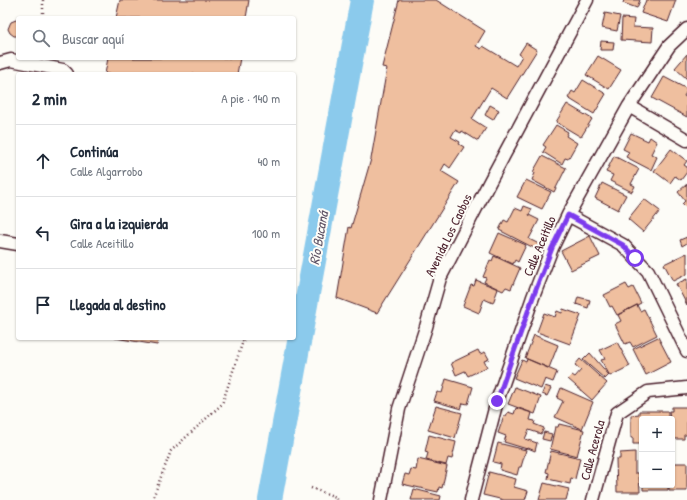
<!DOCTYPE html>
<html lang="es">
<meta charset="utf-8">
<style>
body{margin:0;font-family:"Patrick Hand",sans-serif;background:#f2f2f3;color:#1f2937}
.controls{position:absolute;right:12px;bottom:12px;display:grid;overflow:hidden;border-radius:4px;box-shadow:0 1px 3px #0004}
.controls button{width:36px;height:36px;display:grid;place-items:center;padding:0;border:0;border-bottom:1px solid #e0e1e3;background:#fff;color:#1f2937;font:20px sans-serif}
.stop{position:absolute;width:12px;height:12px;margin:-9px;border:3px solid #7c3aed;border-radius:50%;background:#fff}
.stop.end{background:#7c3aed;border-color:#fff;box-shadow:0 1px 4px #0008}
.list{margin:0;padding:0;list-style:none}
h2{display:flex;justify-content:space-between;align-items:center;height:52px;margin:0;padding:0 16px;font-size:17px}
h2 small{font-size:13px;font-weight:400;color:#747a83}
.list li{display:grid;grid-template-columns:26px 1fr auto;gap:12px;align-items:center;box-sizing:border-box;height:72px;padding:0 16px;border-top:1px solid #e0e1e3}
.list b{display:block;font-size:15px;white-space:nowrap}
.list p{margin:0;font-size:13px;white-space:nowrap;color:#747a83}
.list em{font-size:13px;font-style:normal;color:#747a83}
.icon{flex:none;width:22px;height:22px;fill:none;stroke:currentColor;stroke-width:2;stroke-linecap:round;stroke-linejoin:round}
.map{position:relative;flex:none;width:687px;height:500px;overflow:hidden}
.search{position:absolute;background:#fff;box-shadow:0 1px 3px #0004;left:16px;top:16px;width:280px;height:44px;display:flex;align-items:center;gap:10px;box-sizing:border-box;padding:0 14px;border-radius:4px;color:#747a83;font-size:15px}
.panel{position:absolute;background:#fff;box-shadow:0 1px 3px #0004;left:16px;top:72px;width:280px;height:268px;border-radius:4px}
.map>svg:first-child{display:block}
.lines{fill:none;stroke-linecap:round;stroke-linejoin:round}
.river{stroke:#8bcaec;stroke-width:24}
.building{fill:#efbf9f;stroke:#4a1f2b}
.street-casing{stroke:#4a1f2b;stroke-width:15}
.path{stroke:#4a1f2b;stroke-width:2.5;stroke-dasharray:1 3;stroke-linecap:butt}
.street{stroke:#fdfcf7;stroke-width:12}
.route{stroke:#7c3aed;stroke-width:5}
.labels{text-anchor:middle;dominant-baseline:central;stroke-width:4;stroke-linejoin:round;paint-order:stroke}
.street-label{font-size:13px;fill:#4a1f2b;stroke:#fdfcf7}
.water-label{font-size:14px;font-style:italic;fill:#5e5265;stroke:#fdfcf7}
</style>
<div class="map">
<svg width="687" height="500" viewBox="0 0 687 500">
<rect width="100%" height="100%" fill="#fdfcf7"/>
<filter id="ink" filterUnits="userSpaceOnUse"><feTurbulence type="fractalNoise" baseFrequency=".025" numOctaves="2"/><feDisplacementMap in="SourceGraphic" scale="8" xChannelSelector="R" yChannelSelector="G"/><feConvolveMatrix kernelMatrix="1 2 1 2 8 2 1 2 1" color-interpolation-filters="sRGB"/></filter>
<g filter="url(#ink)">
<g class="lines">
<path class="river" d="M270,500L362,0"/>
</g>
<path class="building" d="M120,0H249L246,18H116Z
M399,0H436L485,31L476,46L481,49L483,46L516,66L522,56L519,54L526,43L537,50L507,98L491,88L472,119L486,128L478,141L462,131L461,133L455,130L451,137L460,142L459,144L464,147L450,168L445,164L441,171L459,182L377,313L337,298L349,227L351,228L371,159L387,68L382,67Z
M624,0H640L637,8L623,3Z
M646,0H676L668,22L641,13Z
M605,13L620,16L617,31L602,28Z
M622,18L634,19L633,27L653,28L652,42L621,40Z
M16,20H18V36H14L10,33L8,29L10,24L11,22Z
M601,41L614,42L613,50H600Z
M687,54V79L675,68Z
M598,56L621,70L609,89L586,75Z
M108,58H240L237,74H105Z
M664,77L687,89V91L684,96L687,98V117L652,98Z
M583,80L606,94L594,114L568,98L572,91L575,93Z
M567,104L592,119L581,137L556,122Z
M490,105L499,110L493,120L485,115Z
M556,125L568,132L566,136L577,143L568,159L565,158L562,164L543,152L546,147L543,145Z
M631,133L648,141L650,137L657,142L651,154L657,157L651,170L626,157L629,152L623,149Z
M671,149L687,161L684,165L687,167V172L681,180L675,176L670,183L654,171Z
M542,156L566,168L554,192L532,180L535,173L533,172Z
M614,156L639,169L631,184L635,186L632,192L610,181L613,175L606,172Z
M526,180L551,192L542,209L517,197Z
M602,183L626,195L618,210L595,198Z
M687,184V209L682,204L685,201L678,192Z
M644,199L660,211L643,232L628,219Z
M524,206L532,209L529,215L539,220L529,239L539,244L536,249L499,230L504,220L508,222L515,208L522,211Z
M499,233L526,245L518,262L515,260L513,264L490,253Z
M590,236L600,256L571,270L561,251Z
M687,237V243L682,246L680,240Z
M687,253V274L673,281L664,264Z
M494,256L520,268L511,289L506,287L503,291L484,282L486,278L483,277L490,260L492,261Z
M687,279V305L676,284Z
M476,280L498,289L493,303L484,299L479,313L463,306L471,285L474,286Z
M626,284L629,289L633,287L641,303L617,315L612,306L610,307L604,295Z
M578,297L590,300L588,308L576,304Z
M637,305L640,311L644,309L657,335L633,347L630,342L625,344L615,324L621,321L618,315Z
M563,309L581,315L570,344L537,332L544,313L555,317L557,311L562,313Z
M534,335L558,345L549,368L525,358Z
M658,337L671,362L646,375L633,349Z
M115,338H159L157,345Z
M617,342L630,366L610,376L601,360L605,359L600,350Z
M478,350L480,354L485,352L489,359L484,361L487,367L468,376L465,371L456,375L451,363Z
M590,353L609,375L605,379L583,360Z
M527,359L557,372L553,382L545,379L541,389L514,378L522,360L526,362Z
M580,359L607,383L592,400L568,379L572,375L575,377L581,370L575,365Z
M446,379L473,387L468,404L463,403L461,409L434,401L437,392L442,393Z
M545,386L551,388L547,396L542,394Z
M515,387L541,397L535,414L508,404Z
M561,388L593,402L582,429L555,417L563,401L557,398Z
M436,406L462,413L455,438L428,430Z
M672,407H687V435H684V439H672V419H670L669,411H672Z
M516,408L532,413L530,420L535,421L534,424L544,428L541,434L529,430L525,439L537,443L535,451L528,448L527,449L504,442L506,436L498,433L504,416H506L508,412L514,414Z
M639,411H668V419H642V444H633V438H631V415L639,414Z
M559,424L584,430L577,456L550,449L555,427H558Z
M544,432L552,434L550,441L542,439Z
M429,435L456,442L452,459L448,458L446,465L426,460L428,453L425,452Z
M498,443L526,450L521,467H519L517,475L500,470L501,464L493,462Z
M551,451L580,458L575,479L571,478L570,484L548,479L549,473L546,472Z
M635,452V473H639L640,492H617L616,459H620V453Z
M418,459L447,466L442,488L439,487L438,492L402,484L405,474L409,475L411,469L416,470Z
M672,463H687V491H669V485H672Z
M489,472L516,479L514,487L528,491L525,500H504L483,495Z
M544,483L569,489L566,500H539Z
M643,485H668V490H643Z
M414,489L441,496L440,500H411Z"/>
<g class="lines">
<defs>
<path id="street" d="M0,63L11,60L63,70L67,74
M629,106L687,140
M568,215L623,245L648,271L687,351
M0,241L18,244
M381,500L399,409L426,327L440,278L489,183L587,0
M471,500L497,401L533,297L552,248L568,215L629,106L669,46L687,29
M593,500L617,413L648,392L687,388"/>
</defs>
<use href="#street" class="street-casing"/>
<path class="path" d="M43,0V18
M311,488L336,497V500
M152,500L171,451L222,404L244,338"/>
<use href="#street" class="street"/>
</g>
</g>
<g class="lines" filter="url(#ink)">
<path class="route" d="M497,401L533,297L552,248L568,215L623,245L635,258"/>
</g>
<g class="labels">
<g class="street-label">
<text transform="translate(448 235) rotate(-64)">Avenida Los Caobos</text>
<text transform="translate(539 246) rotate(-67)">Calle Aceitillo</text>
<text transform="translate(592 450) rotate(-75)">Calle Acerola</text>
</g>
<g class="water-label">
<text transform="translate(318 238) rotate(-80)">Río Bucaná</text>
</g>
</g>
</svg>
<div class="controls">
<button>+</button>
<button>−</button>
</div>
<div class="stop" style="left:635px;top:258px"></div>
<div class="stop end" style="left:497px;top:401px"></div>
<div class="search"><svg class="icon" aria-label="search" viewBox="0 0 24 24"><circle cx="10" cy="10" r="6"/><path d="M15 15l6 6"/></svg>Buscar aquí</div>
<section class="panel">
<h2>2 min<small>A pie · 140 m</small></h2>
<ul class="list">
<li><svg class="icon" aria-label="ahead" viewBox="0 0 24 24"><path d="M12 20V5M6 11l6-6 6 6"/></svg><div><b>Continúa</b><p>Calle Algarrobo</p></div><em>40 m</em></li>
<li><svg class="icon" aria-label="left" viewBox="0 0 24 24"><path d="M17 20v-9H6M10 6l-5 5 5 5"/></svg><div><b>Gira a la izquierda</b><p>Calle Aceitillo</p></div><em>100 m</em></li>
<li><svg class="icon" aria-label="arrive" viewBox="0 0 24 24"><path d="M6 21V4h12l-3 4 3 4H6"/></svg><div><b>Llegada al destino</b></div></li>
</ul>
</section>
</div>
